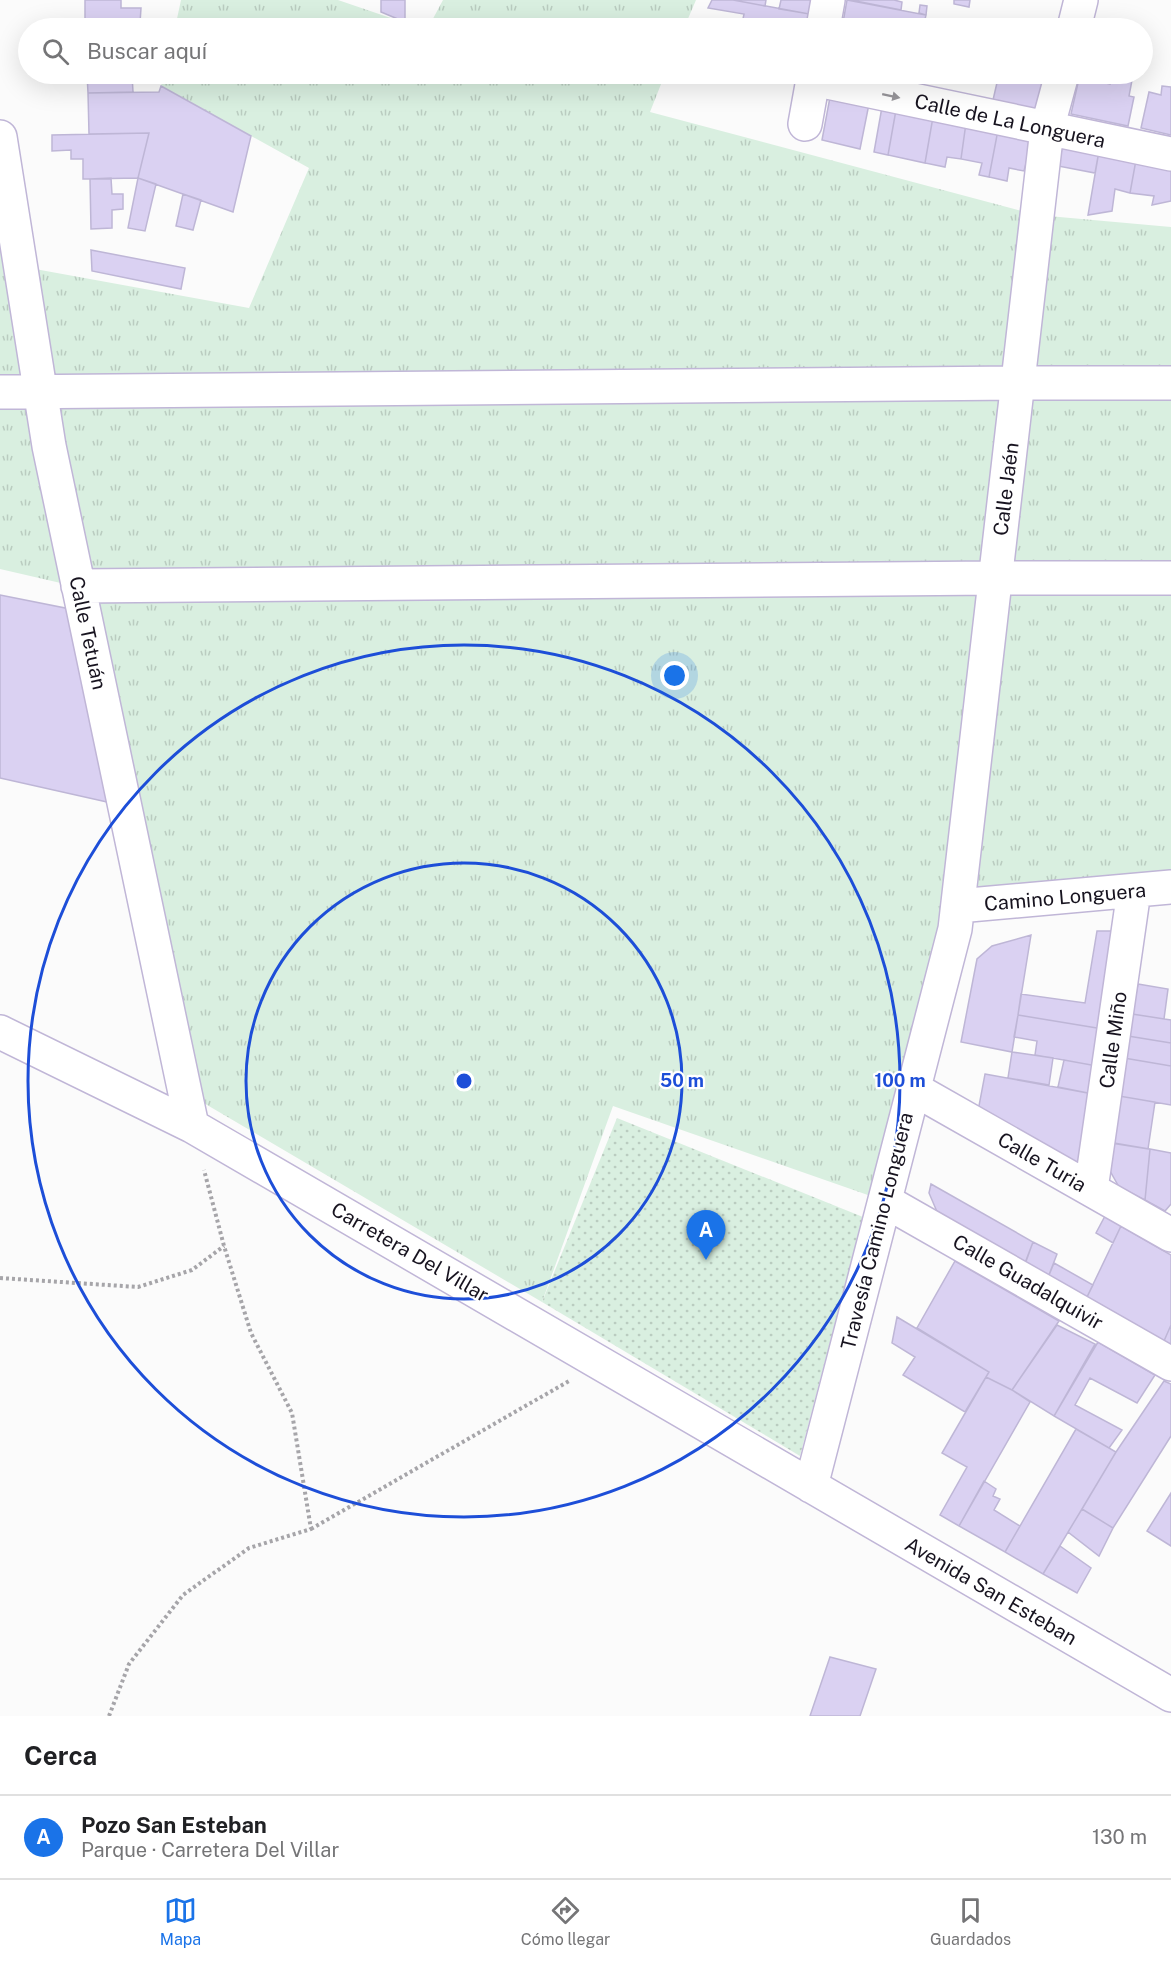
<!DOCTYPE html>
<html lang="es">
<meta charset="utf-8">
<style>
body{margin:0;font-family:"Public Sans",sans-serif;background:#f2f2f2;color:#202124}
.you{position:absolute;left:675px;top:676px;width:21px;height:21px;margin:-15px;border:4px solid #fff;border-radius:50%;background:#1a73e8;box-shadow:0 0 0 9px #1a73e833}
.badge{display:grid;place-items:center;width:39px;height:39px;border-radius:50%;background:#1a73e8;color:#fff;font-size:20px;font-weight:700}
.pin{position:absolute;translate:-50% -50px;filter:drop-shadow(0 2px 3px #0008)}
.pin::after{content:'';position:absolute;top:32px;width:21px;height:18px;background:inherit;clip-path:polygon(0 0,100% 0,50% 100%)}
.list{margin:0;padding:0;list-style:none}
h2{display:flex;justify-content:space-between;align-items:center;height:78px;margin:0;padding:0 24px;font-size:26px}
h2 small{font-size:20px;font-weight:400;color:#757577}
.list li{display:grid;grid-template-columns:39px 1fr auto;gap:18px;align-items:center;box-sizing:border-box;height:84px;padding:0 24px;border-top:2px solid #e0e0e0}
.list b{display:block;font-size:22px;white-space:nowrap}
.list p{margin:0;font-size:20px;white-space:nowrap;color:#757577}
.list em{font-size:20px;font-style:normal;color:#757577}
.icon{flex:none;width:33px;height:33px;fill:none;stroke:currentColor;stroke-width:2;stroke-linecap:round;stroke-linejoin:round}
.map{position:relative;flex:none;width:1171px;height:1716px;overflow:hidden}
.search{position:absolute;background:#fff;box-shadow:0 6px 24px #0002;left:18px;right:18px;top:18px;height:66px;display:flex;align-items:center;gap:15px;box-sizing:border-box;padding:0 21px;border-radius:33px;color:#757577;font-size:22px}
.sheet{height:162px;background:#fff}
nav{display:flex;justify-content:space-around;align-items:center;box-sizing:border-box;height:84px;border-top:2px solid #e0e0e0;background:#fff;font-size:16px;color:#757577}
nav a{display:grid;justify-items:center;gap:3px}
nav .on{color:#1a73e8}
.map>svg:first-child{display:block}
.grass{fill:url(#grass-tufts)}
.park{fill:url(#park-dots)}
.building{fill:#dad1f2;stroke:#beb6d6;stroke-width:1.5}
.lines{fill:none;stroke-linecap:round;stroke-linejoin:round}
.minor-casing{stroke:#c0b6d7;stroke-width:36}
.path{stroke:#a6a5a9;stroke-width:4;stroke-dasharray:3 3;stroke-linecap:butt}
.minor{stroke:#fff;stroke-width:33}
.oneway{fill:#97959a}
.ring{fill:none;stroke:#1d4ed8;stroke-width:3}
.labels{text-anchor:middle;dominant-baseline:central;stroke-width:4.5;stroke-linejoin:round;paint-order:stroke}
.street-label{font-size:20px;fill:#17131f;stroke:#fff}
.centre{fill:#1d4ed8;stroke:#fff;stroke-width:3}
.ring-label{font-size:18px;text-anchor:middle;font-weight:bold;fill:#1d4ed8;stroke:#fff;stroke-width:4.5;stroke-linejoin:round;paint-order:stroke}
</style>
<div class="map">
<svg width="1171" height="1716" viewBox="0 0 1171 1716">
<defs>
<pattern id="grass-tufts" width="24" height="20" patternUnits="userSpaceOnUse" patternTransform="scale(1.5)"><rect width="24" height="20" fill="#d9efe0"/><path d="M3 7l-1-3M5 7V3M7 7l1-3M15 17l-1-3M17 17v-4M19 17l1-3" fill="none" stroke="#baccc0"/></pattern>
<pattern id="park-dots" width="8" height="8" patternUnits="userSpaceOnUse" patternTransform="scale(1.5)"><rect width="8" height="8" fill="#d9efe0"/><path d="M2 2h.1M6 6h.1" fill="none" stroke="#baccc0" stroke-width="1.8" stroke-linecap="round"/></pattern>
</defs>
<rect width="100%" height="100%" fill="#fbfbfb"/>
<path class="grass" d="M181,0H338L420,28H175Z
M443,0H696L684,28H428Z
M164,74H665L650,112L1037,215L1171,227V878L958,906L885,1201L613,1106L542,1302L185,1092L78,587L0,569V122L24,267L249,308L309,168L161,86Z"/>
<path class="park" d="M617,1118L863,1217L800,1456L542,1302Z"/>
<path class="building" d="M85,0H121V8H141L140,23L85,24Z
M381,0H405V22L381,12Z
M712,0H733L815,15L813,28H776V26L743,19L744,14L708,8Z
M733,0H766L765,6Z
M781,0H818L815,15L779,9Z
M847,0L926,15L923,28L884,21L882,28H842Z
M851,0H894L902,2L901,10Z
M954,0H970L969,7L954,4Z
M920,5L927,6L926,15L919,13Z
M717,20L747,26V28H715Z
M140,23L141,28H85V24Z
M87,74H132L133,92L88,93Z
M749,74H804L802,84Z
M860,74H914L912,84Z
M999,74H1048L1039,110L993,100Z
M1080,74H1095L1094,80L1110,84L1111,74L1133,75L1129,96L1134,97L1128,126L1071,114Z
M161,86L251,136L233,212L138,178L149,133L89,134L88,93L159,92Z
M1162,86L1171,87V135L1141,128L1149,92L1161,95Z
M830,97L869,104L860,149L822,140Z
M882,107L896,110L888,155L874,152Z
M896,110L933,117L925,163L888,155Z
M933,117L966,123L961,159L947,157L945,167L925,163Z
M966,123L998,130L989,177L979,175L982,163L961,159Z
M998,130L1033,136L1024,171L1009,168L1007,181L989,177Z
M149,133L138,178L83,179V159H71V150L52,151V135Z
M1063,144L1099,151L1095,173L1058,166Z
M1099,151L1136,160L1130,193L1115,189L1112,211L1088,215Z
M1136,160L1171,167V201L1152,205L1154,196L1130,193Z
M111,178L112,194H123V209L112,210V228L91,229L90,179Z
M138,178L156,184L145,231L128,228Z
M183,194L201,200L193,230L176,226Z
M91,250L185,268L181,289L92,271Z
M0,595L70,609L107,802L0,778Z
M1097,931H1120L1103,1029L1018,1015L1021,994L1085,1003Z
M1031,935L1012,1052L961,1042L977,959L992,946Z
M1138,984L1168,989L1164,1019L1132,1014Z
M1132,1014L1171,1020V1043L1128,1036Z
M1018,1015L1103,1029L1097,1066L1035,1055L1037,1041L1014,1037Z
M1128,1036L1171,1043V1066L1124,1058Z
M1012,1052L1053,1058L1049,1085L1008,1078Z
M1124,1058L1171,1066V1105L1119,1096Z
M1064,1060L1097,1066L1093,1094L1058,1087Z
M985,1074L1093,1094L1079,1165L978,1111Z
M1119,1096L1155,1102L1148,1149L1110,1143Z
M1114,1143L1150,1149L1145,1200L1119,1187L1109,1169Z
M1150,1149L1171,1153V1204L1165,1211L1145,1200Z
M931,1184L1033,1242L1025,1263L938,1214L929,1193Z
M1105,1216L1121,1226L1113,1243L1096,1233Z
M1121,1226L1171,1255V1325L1164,1341L1087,1297Z
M1033,1242L1057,1254L1047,1280L1024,1267Z
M955,1261L1059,1321L1012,1390L986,1377L989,1372L917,1328Z
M1054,1263L1093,1285L1085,1301L1047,1280Z
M897,1317L989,1372L965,1412L903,1375L915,1357L892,1343Z
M1057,1325L1095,1344L1054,1416L1012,1390Z
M1171,1325V1346L1164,1341Z
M1098,1342L1155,1375L1137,1403L1090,1378L1075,1405L1122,1430L1109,1448L1054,1416Z
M986,1377L1012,1390L1030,1402L959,1526L940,1515L967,1467L942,1453Z
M1164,1381L1171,1384V1436L1113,1528L1082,1509L1116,1452Z
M1076,1429L1116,1452L1043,1574L1005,1552Z
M984,1481L996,1489L993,1496L1000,1499L994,1510L1020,1526L1005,1552L959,1526Z
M1171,1493V1546L1147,1531Z
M1082,1509L1113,1528L1099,1556L1068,1532Z
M1060,1546L1091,1568L1077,1593L1043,1574Z
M830,1657L876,1669L860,1716H810Z"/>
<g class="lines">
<defs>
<path id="minor" d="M823,28L828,0
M1074,28L1081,0
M813,79L1171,154
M805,124L814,74
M0,137L49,446L192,1126
M0,392L1018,383H1171
M78,586L995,578H1171
M958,906L1171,887
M0,1032L192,1126L1171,1695
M914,1089L1171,1235
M1091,1189L1134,891
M885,1201L1171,1364
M811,1486L955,929L1047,129L1062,74"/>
</defs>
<use href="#minor" class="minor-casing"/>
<path class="path" d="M0,1278L138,1287L192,1270L224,1246
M311,1529L569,1381
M109,1716L129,1664L183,1595L249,1548L311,1529L292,1413L251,1333L224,1246L204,1170"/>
<use href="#minor" class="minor"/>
</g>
<defs><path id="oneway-solid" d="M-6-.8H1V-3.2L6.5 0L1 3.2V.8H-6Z" transform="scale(1.5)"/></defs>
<use class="oneway" href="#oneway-solid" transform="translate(891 96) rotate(12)"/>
<g class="ring">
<circle cx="464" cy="1081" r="218"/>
<circle cx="464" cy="1081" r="436"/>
</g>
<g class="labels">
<g class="street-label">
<text transform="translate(1010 121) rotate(12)">Calle de La Longuera</text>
<text transform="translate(1006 489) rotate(-83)">Calle Jaén</text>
<text transform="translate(88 633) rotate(78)">Calle Tetuán</text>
<text transform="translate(1065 897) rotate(-5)">Camino Longuera</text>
<text transform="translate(1113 1040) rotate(-82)">Calle Miño</text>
<text transform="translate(1042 1162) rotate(30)">Calle Turia</text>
<text transform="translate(877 1231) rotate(-76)">Travesía Camino Longuera</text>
<text transform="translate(410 1252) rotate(30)">Carretera Del Villar</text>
<text transform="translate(1028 1282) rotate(30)">Calle Guadalquivir</text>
<text transform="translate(991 1591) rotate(30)">Avenida San Esteban</text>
</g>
</g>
<circle cx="464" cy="1081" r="9" class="centre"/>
<g class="ring-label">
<text x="682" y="1087">50 m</text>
<text x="900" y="1087">100 m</text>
</g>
</svg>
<div class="you"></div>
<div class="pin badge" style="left:706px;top:1260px">A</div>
<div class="search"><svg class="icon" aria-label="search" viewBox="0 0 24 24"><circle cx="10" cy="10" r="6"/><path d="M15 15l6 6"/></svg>Buscar aquí</div>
</div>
<section class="sheet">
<h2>Cerca<small></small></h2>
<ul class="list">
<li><span class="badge">A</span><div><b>Pozo San Esteban</b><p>Parque · Carretera Del Villar</p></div><em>130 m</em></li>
</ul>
</section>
<nav>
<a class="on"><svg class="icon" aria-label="map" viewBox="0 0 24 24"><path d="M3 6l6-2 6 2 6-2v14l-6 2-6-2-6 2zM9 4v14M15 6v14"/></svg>Mapa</a>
<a><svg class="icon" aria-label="directions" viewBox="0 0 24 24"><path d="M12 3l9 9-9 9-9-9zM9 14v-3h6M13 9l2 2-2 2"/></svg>Cómo llegar</a>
<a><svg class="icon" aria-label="saved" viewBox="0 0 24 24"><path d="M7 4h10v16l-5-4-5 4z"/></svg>Guardados</a>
</nav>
